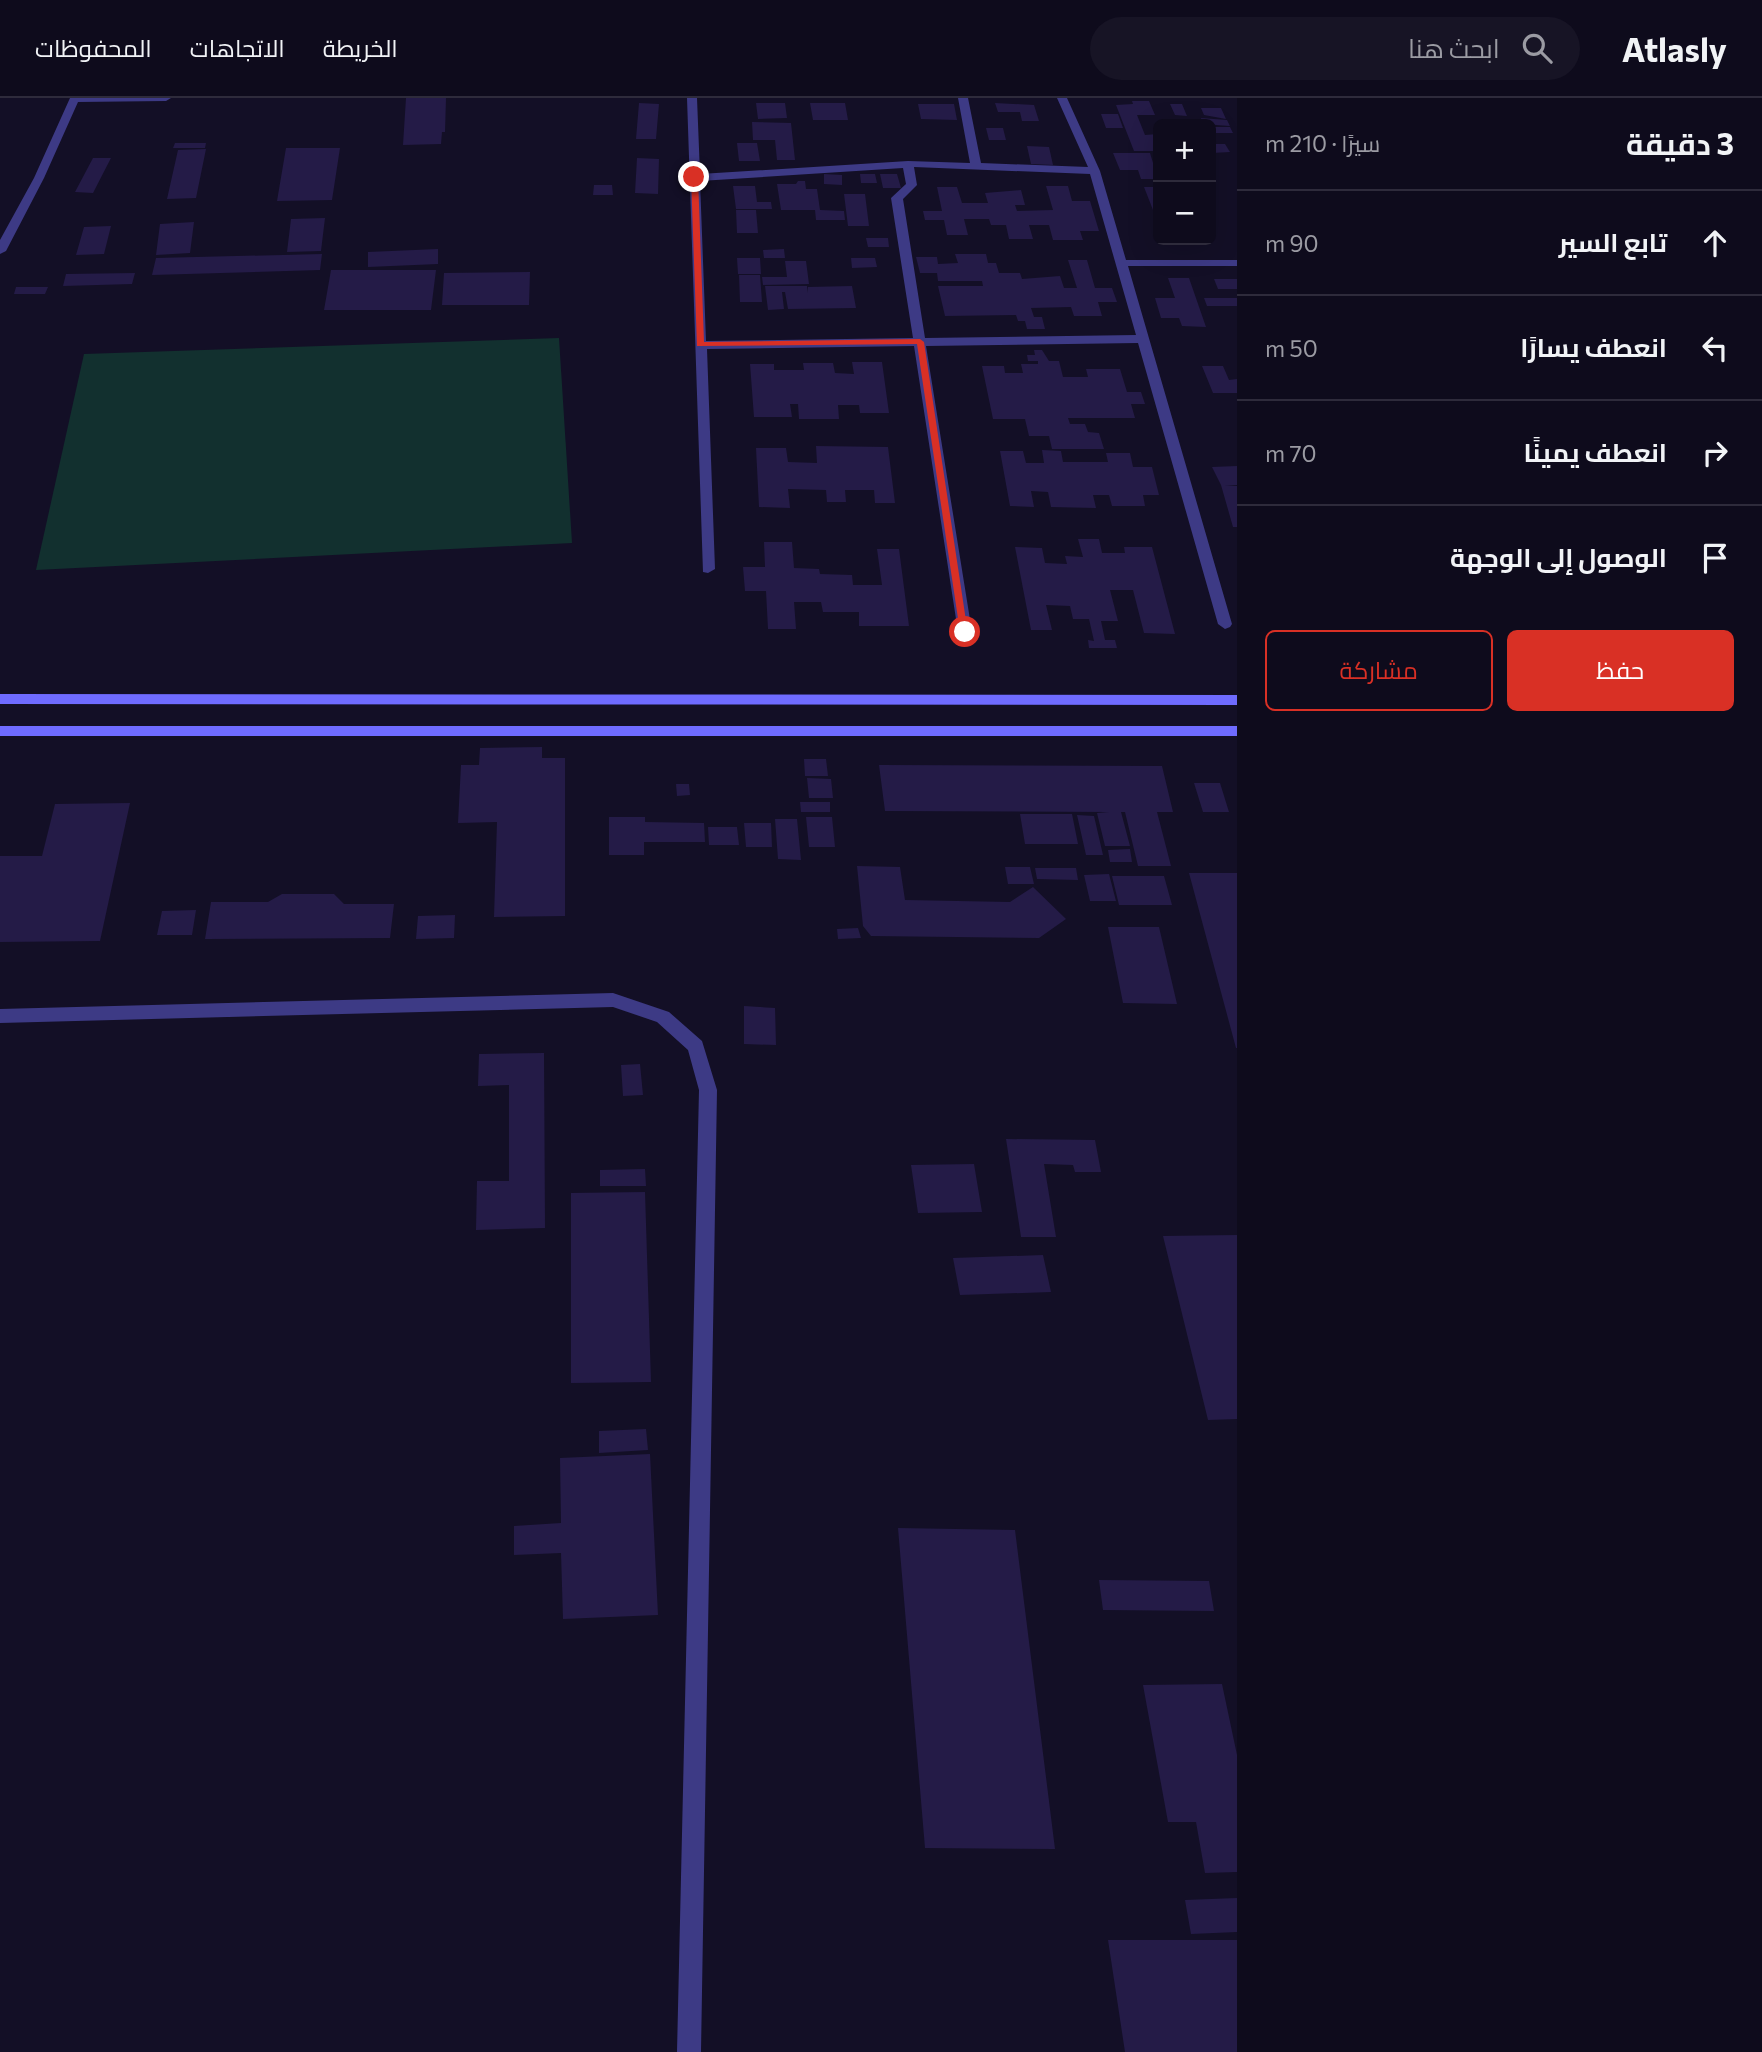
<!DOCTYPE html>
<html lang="ar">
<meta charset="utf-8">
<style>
body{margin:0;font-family:Commissioner,Cairo,sans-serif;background:#171425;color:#f1f3f6;direction:rtl}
.controls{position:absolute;right:21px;top:21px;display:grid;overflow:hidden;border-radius:10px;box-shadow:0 7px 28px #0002}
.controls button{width:63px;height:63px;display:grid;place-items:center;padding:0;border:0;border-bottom:2px solid #2e2b3b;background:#0e0b1c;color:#f1f3f6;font:35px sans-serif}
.stop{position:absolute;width:21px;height:21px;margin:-16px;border:5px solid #d93025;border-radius:50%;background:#fff}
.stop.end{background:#d93025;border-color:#fff;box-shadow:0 2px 7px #0008}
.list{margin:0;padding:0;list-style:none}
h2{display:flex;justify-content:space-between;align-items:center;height:91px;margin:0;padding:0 28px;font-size:30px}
h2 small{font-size:23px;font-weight:400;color:#9b9ba3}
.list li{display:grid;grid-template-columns:46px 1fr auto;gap:21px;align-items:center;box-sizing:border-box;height:105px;padding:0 28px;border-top:2px solid #2e2b3b}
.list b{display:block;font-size:26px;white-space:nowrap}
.list em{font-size:23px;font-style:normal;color:#9b9ba3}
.actions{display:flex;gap:14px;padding:21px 28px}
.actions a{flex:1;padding:16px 0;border:2px solid #d93025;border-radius:10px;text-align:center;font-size:24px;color:#d93025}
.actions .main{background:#d93025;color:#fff}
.icon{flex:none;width:38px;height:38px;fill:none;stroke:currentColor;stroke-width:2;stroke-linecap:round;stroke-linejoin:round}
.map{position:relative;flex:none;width:1237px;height:1954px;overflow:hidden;direction:ltr}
header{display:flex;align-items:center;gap:42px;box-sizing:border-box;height:98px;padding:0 35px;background:#0e0b1c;border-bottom:2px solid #2e2b3b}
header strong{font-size:33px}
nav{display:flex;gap:38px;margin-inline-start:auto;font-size:24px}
.search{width:490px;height:63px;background:#171425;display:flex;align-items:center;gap:18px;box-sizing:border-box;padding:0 24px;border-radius:38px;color:#9b9ba3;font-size:26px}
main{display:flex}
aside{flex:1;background:#0e0b1c}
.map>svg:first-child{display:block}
.green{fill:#12302f}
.building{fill:#241b47}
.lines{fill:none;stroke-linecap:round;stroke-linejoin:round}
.minor{fill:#3d3a85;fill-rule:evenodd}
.secondary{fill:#6f6bff;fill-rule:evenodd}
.route{fill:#d93025}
</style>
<header>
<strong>Atlasly</strong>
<div class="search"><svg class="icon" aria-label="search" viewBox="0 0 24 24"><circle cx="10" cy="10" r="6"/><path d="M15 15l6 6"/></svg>ابحث هنا</div>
<nav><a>الخريطة</a><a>الاتجاهات</a><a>المحفوظات</a></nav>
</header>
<main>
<aside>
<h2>3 دقيقة<small>سيرًا · 210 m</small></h2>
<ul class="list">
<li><svg class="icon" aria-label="ahead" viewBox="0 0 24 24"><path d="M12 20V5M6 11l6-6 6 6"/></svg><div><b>تابع السير</b></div><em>90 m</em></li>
<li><svg class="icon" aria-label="left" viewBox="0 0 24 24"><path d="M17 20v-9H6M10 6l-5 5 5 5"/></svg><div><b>انعطف يسارًا</b></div><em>50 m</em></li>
<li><svg class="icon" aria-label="right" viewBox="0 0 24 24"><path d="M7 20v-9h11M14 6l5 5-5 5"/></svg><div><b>انعطف يمينًا</b></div><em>70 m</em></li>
<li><svg class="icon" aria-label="arrive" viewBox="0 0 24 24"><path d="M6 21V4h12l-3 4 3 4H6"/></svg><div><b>الوصول إلى الوجهة</b></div></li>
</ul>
<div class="actions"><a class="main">حفظ</a><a>مشاركة</a></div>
</aside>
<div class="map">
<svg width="1237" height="1954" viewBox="0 0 1237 1954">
<rect width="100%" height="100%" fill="#130f26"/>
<path class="green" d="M559,240L572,445L36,472L84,256Z"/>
<path class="building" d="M406,0H446L445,34H442L441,46L403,47Z
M1132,3H1149L1155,17H1137L1145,37L1158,36V53H1134L1116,7L1133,6Z
M639,5L659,6L656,41H636Z
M756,5H785L787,20L758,21Z
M810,5H845L848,22H813Z
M995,5L1034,7L1039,23H1022L1020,14H998Z
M918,6H954L957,22L921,21Z
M1170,6H1182L1187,18L1175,17Z
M1201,10H1221L1226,21L1204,17Z
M1101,16H1118L1123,30H1106Z
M1201,20L1227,22L1230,28L1203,26Z
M752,24L791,25L795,62H777L775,42H753Z
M1211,29H1230L1233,35H1211Z
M986,30H1003L1006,42H989Z
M175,45H206L205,50H173Z
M737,45H757L760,63H739Z
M1211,46H1225L1230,54L1212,55Z
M1027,48L1049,49L1053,67L1031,66Z
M286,50H340L332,102L277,103Z
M206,51L196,100L167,101L178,52Z
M1113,55H1150L1158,81H1141L1138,72H1120Z
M93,60H111L93,95L75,94Z
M637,60L659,61L658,96L635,95Z
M824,76L842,77V87L824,86Z
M860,76H875L877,85H861Z
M880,76H897L901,90H883Z
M798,83H805L806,91H817L820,112L844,113L845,122H816L815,112H781L777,86H796Z
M594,87H612L613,97H593Z
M733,88H755L757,104H771L772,111H736Z
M1046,88H1068L1072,103H1090L1099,133H1080L1083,142H1053L1049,127H1029L1033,141H1009L1006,127H991L989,121H964L968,137H947L944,122H925L923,113H942L937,89H957L962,105H988L985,95L1021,92L1025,107H1015L1017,113L1053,112Z
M1144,89H1158V112H1153Z
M844,96H865L869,128H848Z
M736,112H756L758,135H737Z
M325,120L321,153L287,154L291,121Z
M194,124L190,155L156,157L160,126Z
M111,128L104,156L76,157L84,129Z
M866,140H888L889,149H868Z
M438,151V166L368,169V154Z
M784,151L785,160H764L763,152Z
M322,156L320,172L152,177L156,160Z
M955,156H986L988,165H996L999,175H1020L1022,181L1060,178L1064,190H1077L1068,162H1087L1095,190H1112L1117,204H1098L1102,218H1074L1071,209L1031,210L1034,219H1042L1045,231H1027L1025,223H1018L1016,217L945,218L938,188H983L982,183H938L937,175H920L916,159H937L938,166L958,165Z
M737,160H760L761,176H738Z
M851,160H875L877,169L852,170Z
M785,163H806L809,186L763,187L762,179H787Z
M331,172H436L431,212H324Z
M530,174L529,207H442L444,175Z
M135,175L132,186L63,188L66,176Z
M739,177H760L762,204H740Z
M1168,180H1189L1206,229L1182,228L1179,220H1161L1155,200H1175Z
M1214,181H1237V191H1218Z
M765,188H807L808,195V189L852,188L856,210L788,211L785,194H782L784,211L768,212Z
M16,189H48L45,196H14Z
M1204,200H1237V208H1207Z
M1034,252H1042L1049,263H1059L1063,279H1088L1086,271H1120L1127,294H1141L1145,306H1131L1135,320H1068L1070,326H1085L1088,334L1099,335L1104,351H1052L1049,338H1029L1025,321H993L982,268H1004L1005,275H1023L1021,266H1038V263H1028L1027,257H1035Z
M852,264H882L889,315H860L859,307H838L839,321H799L798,306H790L792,319H754L750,266H774V272H804L803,265H833L835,275L854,276Z
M1202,268H1223L1229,282L1237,281V295H1213Z
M816,348L888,349L895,405H875L874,392H845L846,404H827L826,392L788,391L790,410L759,409L756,350H786L788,364L817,365Z
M1042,352L1061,353L1063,364H1108L1106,355H1130L1133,369H1152L1159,397H1143L1145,408H1112L1109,397H1093L1096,410L1051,409L1048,394L1031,393L1034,409L1010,408L1000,353H1023L1026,365H1044Z
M1237,368V387L1225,388H1237V429H1233L1221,387L1212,369Z
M1078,441H1099L1102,455H1125L1124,449H1152L1175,536L1144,535L1133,492H1110L1118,523H1101L1105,542H1115L1117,550H1089L1088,542L1094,543L1089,521H1073L1070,508L1046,507L1052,532H1031L1015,449L1042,450L1045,465L1067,466L1065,458L1083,459Z
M764,444H792L794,470L819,471L820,476L852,477L853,487H882L877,451H899L909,528H859V514H823L821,504H794L796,531H768L766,493H745L743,469H765Z
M542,649V660H565V818L494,819L497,724L458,725L461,667H479L480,650Z
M804,661H826L828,678H805Z
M879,667L1162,668L1173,714H1157L1171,768H1138L1125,714H1121L1130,748H1105L1097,715L1109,714L885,713Z
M807,680L831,681L833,700H809Z
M1194,685H1220L1229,714H1203Z
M676,686H689L690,697L677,698Z
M800,704H830V714H801Z
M130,705L100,843L0,844V758H42L55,706Z
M1020,716H1072L1078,746H1025Z
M1077,717L1094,718L1103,757H1086Z
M609,719H645V724L704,725L705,744H644V757H609Z
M806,719H832L835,749H809Z
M775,721H797L801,762L778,761Z
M744,725H771L772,749H746Z
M708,729H737L739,747H709Z
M1130,751L1132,764H1110L1108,752Z
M857,768L900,769L905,802L1010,804L1033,789L1066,821L1039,840L871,838L863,828Z
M1005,769H1030L1034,786H1008Z
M1035,770H1076L1078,782L1037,781Z
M1189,775H1237V950H1236Z
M1109,776L1116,803H1090L1084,777Z
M1112,778H1164L1172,807H1119Z
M282,796H334L344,806H394L390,840L205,841L211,804H268Z
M196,812L192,837H157L162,813Z
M455,817L454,840L416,841L418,818Z
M1108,829H1159L1177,906L1123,905Z
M858,830L861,840L838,841L837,831Z
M744,908L775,910L776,947L744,946Z
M544,955L545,1130L476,1132L477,1083H509V987L478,988L479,956Z
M640,966L643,997L623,998L621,967Z
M1006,1041L1095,1042L1101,1074H1075L1073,1067L1044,1066L1056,1139H1021Z
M974,1066L982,1114L918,1115L911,1067Z
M645,1071L646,1088H600V1072Z
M645,1094L651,1284L571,1285V1095Z
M1237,1137V1321L1208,1322L1163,1138Z
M1043,1157L1051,1194L960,1197L953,1160Z
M646,1331L648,1352L599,1355V1333Z
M650,1356L658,1517L563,1521L561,1455L514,1457V1428L561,1425L560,1360Z
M898,1430L1015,1432L1055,1751L925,1750Z
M1099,1482L1209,1483L1214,1513L1103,1512Z
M1222,1586L1237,1657V1774L1205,1775L1196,1724H1168L1143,1587Z
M1237,1800V1834L1191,1836L1185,1802Z
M1108,1842H1237V1954H1125Z"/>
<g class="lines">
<path class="minor" d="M70,0H171L166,3L78,4L44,80L6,153L0,156V142L34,80Z
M687,0H697L700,76L908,63L970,65L958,0H968L981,65L1088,69L1057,0H1067L1100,73L1126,162H1237V168H1128L1232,526L1230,529L1225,531L1218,526L1138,245L926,248L972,534L965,539L958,534L914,248L707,251L715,471L708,475L703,474ZM914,69L1090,76L1136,237L925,240L903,101L917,87ZM903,70L906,86L891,100L913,240L706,243L700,83Z
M613,895L669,914L702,943L717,992L701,1954H677L699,992L688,952L657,924L613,909L0,925V911Z"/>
<path class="secondary" d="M0,596L1237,597V607L0,606Z
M0,628H1237V638H0Z"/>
</g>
<path class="route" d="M694,77L698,79L704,244L920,241L924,244L968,536L960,534L917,246L697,248L691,79Z"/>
</svg>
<div class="controls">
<button>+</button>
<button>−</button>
</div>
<div class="stop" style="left:965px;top:534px"></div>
<div class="stop end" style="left:694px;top:79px"></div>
</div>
</main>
